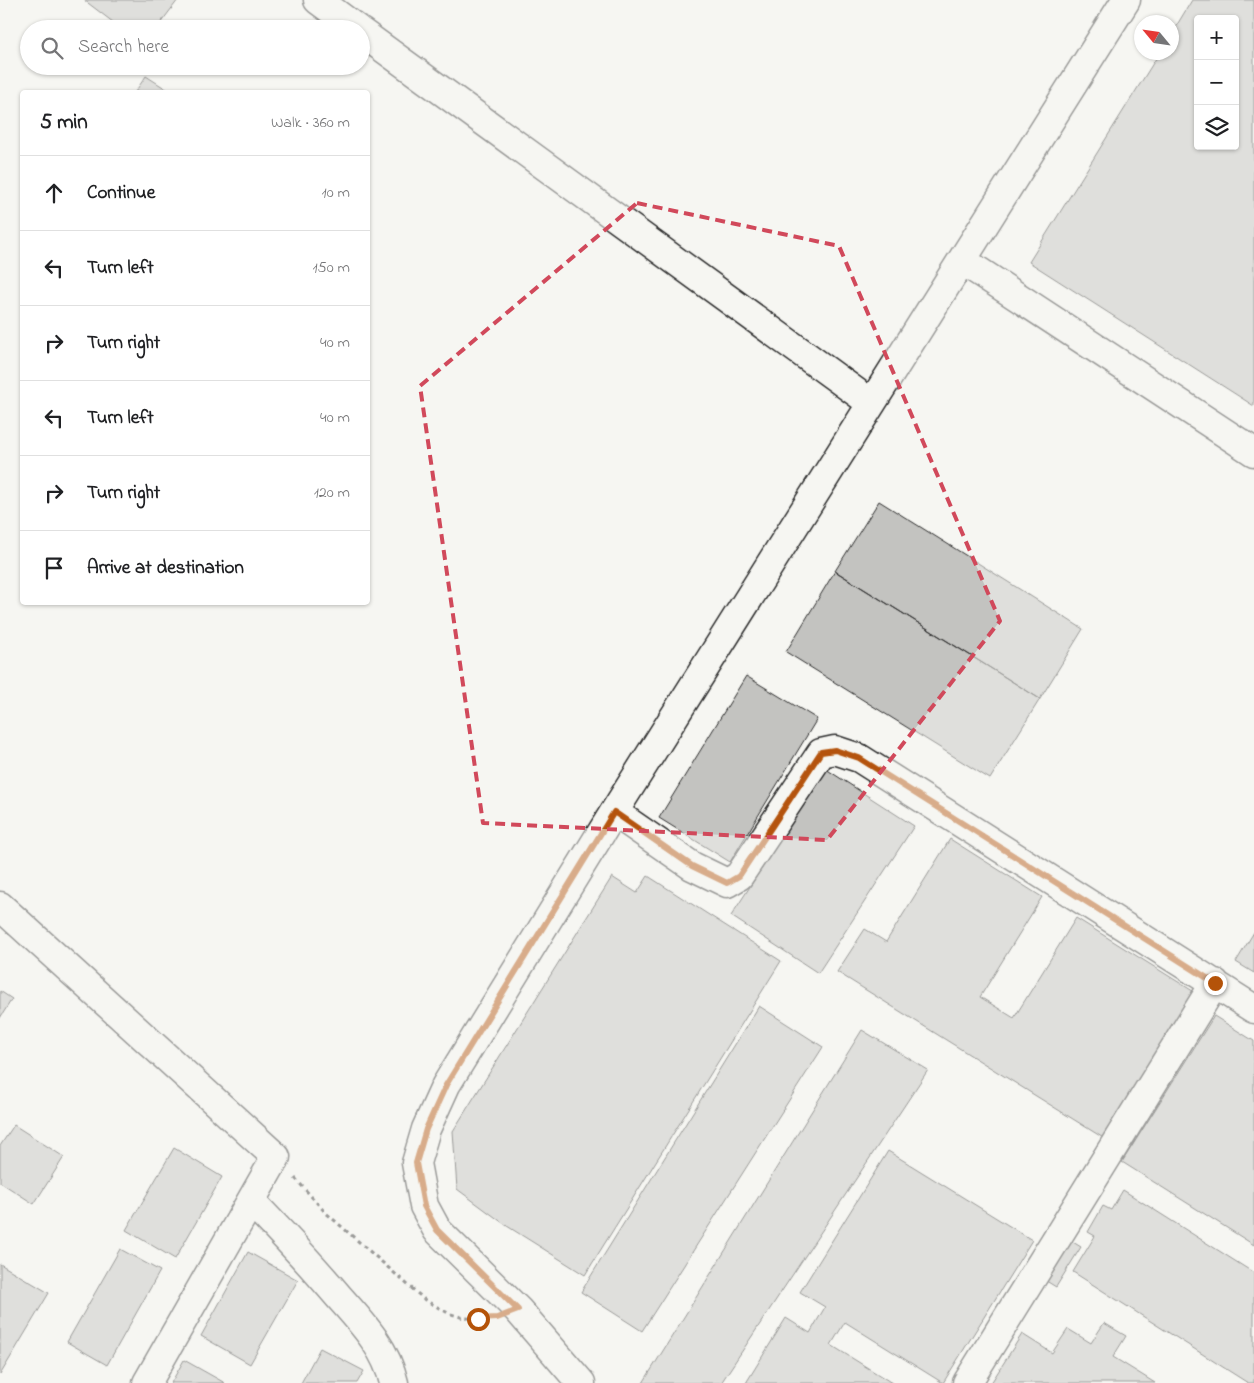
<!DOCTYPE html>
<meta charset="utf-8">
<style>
body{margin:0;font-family:"Indie Flower",sans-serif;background:#f2f2f2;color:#202124}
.controls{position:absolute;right:15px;top:15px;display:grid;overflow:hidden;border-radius:5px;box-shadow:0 1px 4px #0004}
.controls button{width:45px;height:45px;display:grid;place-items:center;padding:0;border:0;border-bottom:1px solid #e0e0e0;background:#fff;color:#202124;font:25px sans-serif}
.compass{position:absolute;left:1134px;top:15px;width:45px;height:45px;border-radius:50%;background:#fff;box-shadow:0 1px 4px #0004;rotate:299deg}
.stop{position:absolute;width:15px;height:15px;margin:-11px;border:4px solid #b45309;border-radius:50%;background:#fff}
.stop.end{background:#b45309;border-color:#fff;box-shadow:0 1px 5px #0008}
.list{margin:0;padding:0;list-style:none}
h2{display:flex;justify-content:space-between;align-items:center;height:65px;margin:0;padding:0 20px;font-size:21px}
h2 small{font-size:16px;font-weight:400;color:#757577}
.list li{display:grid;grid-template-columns:32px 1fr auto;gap:15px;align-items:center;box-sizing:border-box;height:75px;padding:0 20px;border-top:1px solid #e0e0e0}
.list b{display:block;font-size:19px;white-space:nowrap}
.list em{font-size:16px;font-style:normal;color:#757577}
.icon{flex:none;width:28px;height:28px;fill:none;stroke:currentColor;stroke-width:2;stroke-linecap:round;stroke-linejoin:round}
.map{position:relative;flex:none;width:1254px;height:1383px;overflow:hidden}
.search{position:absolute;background:#fff;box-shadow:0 1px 4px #0004;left:20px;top:20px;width:350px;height:55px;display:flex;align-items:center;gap:12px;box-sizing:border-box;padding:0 18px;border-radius:28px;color:#757577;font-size:19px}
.panel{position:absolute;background:#fff;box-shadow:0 1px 4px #0004;left:20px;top:90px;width:350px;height:515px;border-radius:5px}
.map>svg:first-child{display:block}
.building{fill:#c3c3c0;stroke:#2b2b2b;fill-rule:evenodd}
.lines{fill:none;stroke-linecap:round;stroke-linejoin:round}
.minor-casing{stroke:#2b2b2b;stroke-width:31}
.path{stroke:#2b2b2b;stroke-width:3;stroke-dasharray:4 4;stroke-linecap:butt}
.minor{stroke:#f6f6f2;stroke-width:28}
.route{stroke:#b45309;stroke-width:6}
.marked{fill:none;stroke:#d1495b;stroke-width:4;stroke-dasharray:10 6;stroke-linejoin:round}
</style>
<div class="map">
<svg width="1254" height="1383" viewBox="0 0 1254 1383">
<rect width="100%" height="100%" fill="#f6f6f2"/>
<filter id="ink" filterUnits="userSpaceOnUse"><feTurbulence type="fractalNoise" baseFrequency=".02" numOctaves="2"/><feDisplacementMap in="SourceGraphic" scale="10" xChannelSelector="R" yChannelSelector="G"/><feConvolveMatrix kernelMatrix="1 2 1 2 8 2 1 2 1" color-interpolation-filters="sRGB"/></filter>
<g filter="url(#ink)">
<path class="building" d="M84,0H178L156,29H122Z
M1192,0H1254V406L1029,262L1160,52H1172V33ZM1198,19H1235V146H1198Z
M146,76L171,92H135Z
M879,501L1083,629L1040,699L835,571Z
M835,571L1040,699L990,779L786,652Z
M746,676L817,719L730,862L659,818Z
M826,769L914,826L818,973L731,916Z
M950,839L1042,897L980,997L1014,1018L1076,918L1196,993L1105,1139L837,972L865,929L886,942Z
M648,876L781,961L585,1275L507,1226L457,1189L453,1131L612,877L637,893Z
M1254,932V973L1236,962Z
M0,991L12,999L0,1018Z
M759,1006L823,1047L642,1331L581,1292Z
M1214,1016L1254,1041V1245L1122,1162Z
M862,1030L928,1070L721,1383H643Z
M14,1125L64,1157L34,1204L0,1182V1146Z
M174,1148L222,1177L175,1259L126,1230Z
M888,1151L1032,1240L943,1383L845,1322L831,1345L892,1383H746L786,1318L810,1333L825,1307L800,1292Z
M1123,1190L1254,1273V1383H1248L1073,1272L1095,1236L1088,1232L1103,1206L1111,1210Z
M1063,1236L1081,1247L1056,1287L1038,1276Z
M120,1249L160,1271L107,1365L67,1342Z
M248,1252L298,1280L250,1364L201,1336Z
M0,1264L49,1293L0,1375Z
M1104,1323L1126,1336L1113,1357L1155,1383H991L1022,1334L1052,1353L1068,1329L1091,1343Z
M320,1348L364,1371L357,1383H301Z
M184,1360L225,1383H171Z"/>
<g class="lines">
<defs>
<path id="minor" d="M318,0L357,29
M361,32L871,403
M963,261L1254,452
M614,812L692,866L727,883L739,876L821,753L835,750L859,758L1254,1009
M0,906L276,1157L147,1383
M251,1201C281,1232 311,1264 339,1297C362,1323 386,1348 394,1383
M581,1383L518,1310L437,1230L424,1206L416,1163L426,1129L446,1085L614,812L1126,0
M967,1383L1215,983"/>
</defs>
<use href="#minor" class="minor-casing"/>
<path class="path" d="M295,1178L325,1212L425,1300L448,1313L464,1318L489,1319"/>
<use href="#minor" class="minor"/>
</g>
</g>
<g class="lines" filter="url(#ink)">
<path class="route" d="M478,1319L497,1318L518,1310L437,1230L424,1206L416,1163L426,1129L446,1085L614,812L692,866L727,883L739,876L821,752L835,750L859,758L1215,983"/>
</g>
<path d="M0 0H1254V1383H0ZM637,203L839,246L1000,621L827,840L483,823L420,386Z" fill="#f6f6f2" fill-opacity=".55" fill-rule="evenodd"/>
<path class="marked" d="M637,203L839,246L1000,621L827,840L483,823L420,386Z"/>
</svg>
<div class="controls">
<button>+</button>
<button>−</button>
<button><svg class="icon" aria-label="layers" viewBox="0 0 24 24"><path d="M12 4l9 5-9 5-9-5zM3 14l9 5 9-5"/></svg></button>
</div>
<svg class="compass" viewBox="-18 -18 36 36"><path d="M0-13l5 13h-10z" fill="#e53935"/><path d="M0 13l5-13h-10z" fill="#757577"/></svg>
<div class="stop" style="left:478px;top:1319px"></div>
<div class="stop end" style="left:1215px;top:983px"></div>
<div class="search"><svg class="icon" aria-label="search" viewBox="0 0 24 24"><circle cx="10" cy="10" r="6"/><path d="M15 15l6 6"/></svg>Search here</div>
<section class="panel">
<h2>5 min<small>Walk · 360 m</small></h2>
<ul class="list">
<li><svg class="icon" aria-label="ahead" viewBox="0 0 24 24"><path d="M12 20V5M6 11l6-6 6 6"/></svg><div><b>Continue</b></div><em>10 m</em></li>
<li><svg class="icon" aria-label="left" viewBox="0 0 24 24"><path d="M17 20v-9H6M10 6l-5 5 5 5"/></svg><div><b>Turn left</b></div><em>150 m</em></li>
<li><svg class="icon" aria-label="right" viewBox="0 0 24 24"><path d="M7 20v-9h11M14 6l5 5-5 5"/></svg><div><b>Turn right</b></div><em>40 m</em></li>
<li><svg class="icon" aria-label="left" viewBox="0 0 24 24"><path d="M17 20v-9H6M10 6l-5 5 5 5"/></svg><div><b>Turn left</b></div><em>40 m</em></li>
<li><svg class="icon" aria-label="right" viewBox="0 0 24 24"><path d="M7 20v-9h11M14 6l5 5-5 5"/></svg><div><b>Turn right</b></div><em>120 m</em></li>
<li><svg class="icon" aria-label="arrive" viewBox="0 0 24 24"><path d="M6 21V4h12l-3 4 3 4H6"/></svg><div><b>Arrive at destination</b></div></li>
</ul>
</section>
</div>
